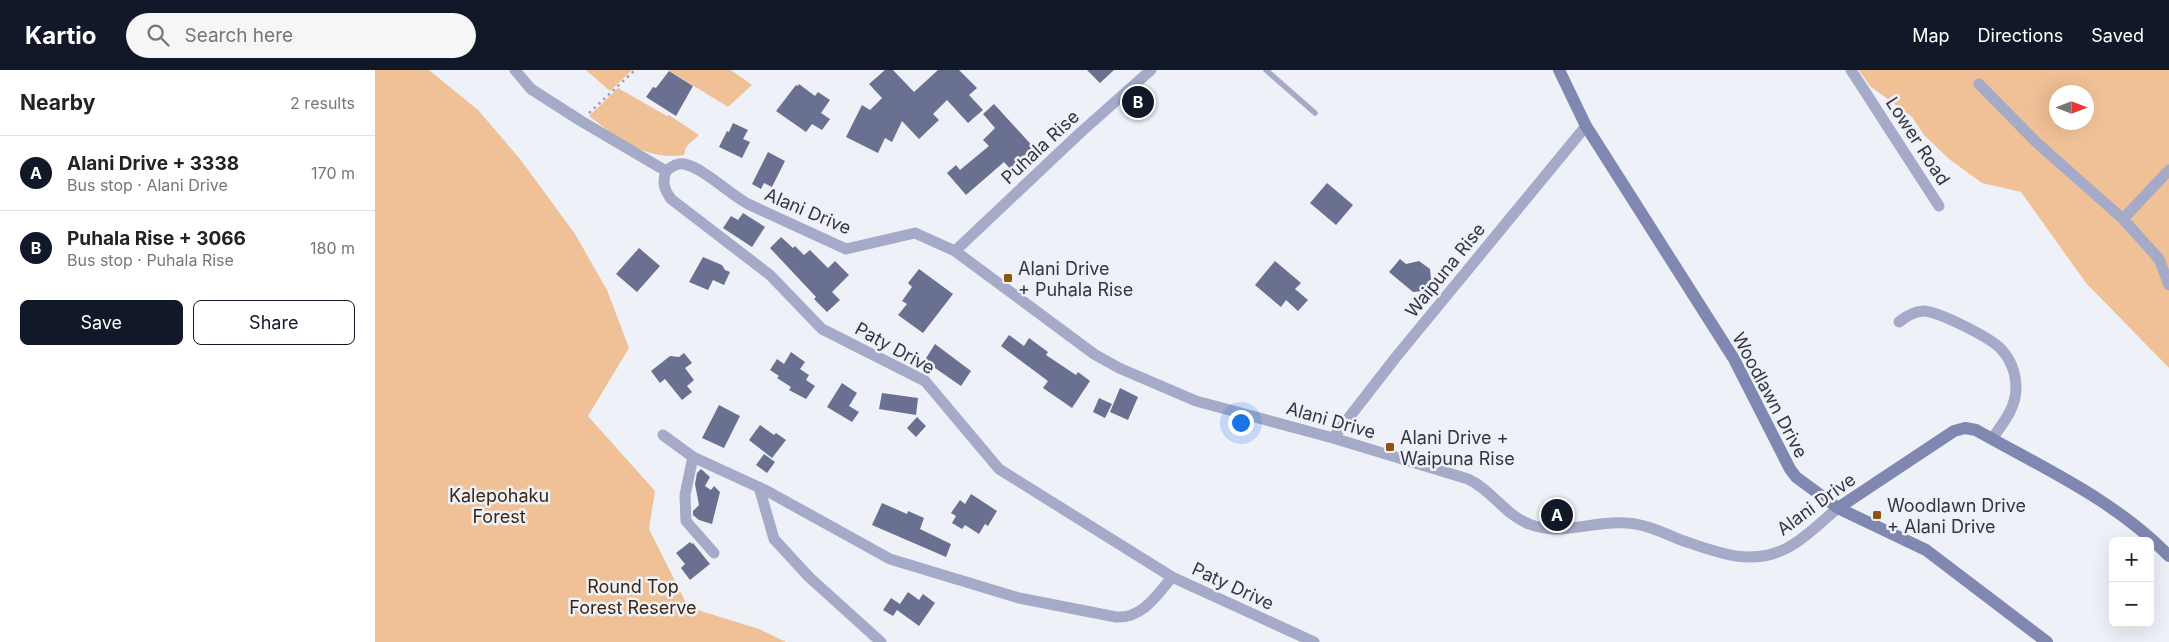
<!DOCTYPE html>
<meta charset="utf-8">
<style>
body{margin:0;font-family:Inter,sans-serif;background:#f6f6f6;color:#222}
.controls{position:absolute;right:15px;bottom:15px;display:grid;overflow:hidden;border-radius:8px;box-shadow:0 5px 20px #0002}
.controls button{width:45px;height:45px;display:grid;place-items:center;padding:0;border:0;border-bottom:1px solid #e0e0e0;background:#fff;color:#222;font:25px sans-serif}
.compass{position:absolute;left:1674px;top:15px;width:45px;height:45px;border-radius:50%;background:#fff;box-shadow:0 5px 20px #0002;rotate:90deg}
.you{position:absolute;left:865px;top:352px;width:18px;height:18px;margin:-12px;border:4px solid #fff;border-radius:50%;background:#1a73e8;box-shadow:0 0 0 8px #1a73e833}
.badge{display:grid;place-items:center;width:32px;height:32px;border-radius:50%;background:#111827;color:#fff;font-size:16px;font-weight:700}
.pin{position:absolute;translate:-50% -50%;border:2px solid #fff;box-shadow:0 1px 5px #0006}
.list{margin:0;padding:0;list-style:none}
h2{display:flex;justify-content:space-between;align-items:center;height:65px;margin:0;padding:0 20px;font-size:21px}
h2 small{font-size:16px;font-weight:400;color:#767676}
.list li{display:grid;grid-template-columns:32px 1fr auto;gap:15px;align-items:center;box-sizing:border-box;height:75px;padding:0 20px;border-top:1px solid #e0e0e0}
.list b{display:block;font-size:19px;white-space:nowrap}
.list p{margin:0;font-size:16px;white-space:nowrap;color:#767676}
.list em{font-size:16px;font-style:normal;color:#767676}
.actions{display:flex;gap:10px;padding:15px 20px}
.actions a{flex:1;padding:11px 0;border:1px solid #111827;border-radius:8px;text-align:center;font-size:18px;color:#111827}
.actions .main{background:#111827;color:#fff}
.icon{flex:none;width:28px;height:28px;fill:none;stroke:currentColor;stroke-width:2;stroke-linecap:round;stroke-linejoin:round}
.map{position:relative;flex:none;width:1794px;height:572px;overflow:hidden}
header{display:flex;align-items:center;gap:30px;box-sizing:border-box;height:70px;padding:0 25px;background:#111827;color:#fff}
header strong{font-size:24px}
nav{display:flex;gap:28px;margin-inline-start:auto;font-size:18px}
.search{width:350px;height:45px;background:#f6f6f6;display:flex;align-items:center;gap:12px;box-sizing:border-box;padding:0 18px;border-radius:28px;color:#767676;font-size:19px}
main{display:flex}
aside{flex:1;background:#fff}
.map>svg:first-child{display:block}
.green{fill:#f0c197;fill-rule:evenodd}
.building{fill:#6a7090}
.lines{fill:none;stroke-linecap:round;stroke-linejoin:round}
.path{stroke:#a1a4ae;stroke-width:2.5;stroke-dasharray:2.5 4;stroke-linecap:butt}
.lane{stroke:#a4aac7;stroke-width:5.5}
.street{stroke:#a4aac7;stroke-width:11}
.secondary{stroke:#8087b1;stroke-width:12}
.poi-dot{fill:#8f5510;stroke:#eff1f8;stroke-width:2}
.labels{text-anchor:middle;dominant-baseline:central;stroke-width:5;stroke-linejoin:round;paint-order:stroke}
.street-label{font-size:18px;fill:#323543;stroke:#eff1f8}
.poi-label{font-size:18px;fill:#323543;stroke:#eff1f8;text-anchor:start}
.park-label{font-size:18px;fill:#3d260f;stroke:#eff1f8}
</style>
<header>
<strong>Kartio</strong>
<div class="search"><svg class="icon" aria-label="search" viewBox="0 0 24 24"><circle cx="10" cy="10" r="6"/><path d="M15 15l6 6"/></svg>Search here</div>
<nav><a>Map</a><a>Directions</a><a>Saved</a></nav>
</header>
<main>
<aside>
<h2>Nearby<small>2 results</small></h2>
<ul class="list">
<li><span class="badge">A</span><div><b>Alani Drive + 3338</b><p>Bus stop · Alani Drive</p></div><em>170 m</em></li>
<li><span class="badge">B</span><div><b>Puhala Rise + 3066</b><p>Bus stop · Puhala Rise</p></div><em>180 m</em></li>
</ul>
<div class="actions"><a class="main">Save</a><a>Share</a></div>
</aside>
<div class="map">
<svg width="1794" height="572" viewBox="0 0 1794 572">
<rect width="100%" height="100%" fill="#eff1f8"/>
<path class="green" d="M0,0H54L103,40L145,89L200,164L232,220L254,278L213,346L280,421L274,459L313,537L384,559L411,572H0Z
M211,0H257L235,21Z
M293,0H356L377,15L353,37Z
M1484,0H1794V298L1711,213L1646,122L1607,113L1574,89L1549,65L1537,47L1495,16ZM1682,22H1712V52H1682Z
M243,18L292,46L294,45L324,65L311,77L309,85C271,91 243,68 214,46Z"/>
<path class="building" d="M510,0H518L539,22L563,0H584L602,18L594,25L608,40L593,53L572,30L558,44L564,50L544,69L527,51L517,72L510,68L503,83L471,67L487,35L495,40L507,28L494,14Z
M712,0H739L725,13Z
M294,1L318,16L301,46L271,27L278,17L281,18Z
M424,14L440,26L443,22L455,30L446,43L455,49L447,60L437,54L431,62L401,41L421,15L423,16Z
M619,34L662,81L639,103L629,92L591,125L572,103L581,95L585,100L614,76L608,70L620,58L608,44Z
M358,53L373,60L368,69L375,72L367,88L344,77L352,61L354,62Z
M393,82L410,91L397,117L389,113L386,119L377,114Z
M952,113L978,135L961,155L935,133Z
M368,143L390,157L377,177L348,158L356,146L363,150Z
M406,167L418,178L420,176L429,185L435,180L453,198L460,191L474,205L457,222L465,230L452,242L439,229L441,227L395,178Z
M264,178L285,196L262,222L241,204Z
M328,187L347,195L350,200L355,202L349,215L338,210L333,220L314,212Z
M1025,189L1031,194L1044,191L1055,199L1057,220L1038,222L1014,202Z
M900,191L926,213L920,219L933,230L923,241L911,230L906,237L880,215Z
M544,199L578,224L548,263L523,245L532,234L527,231L537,217L533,213Z
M634,265L649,276L654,268L673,282L671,285L701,305L703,302L715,311L697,338L668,318L673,311L626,276Z
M560,274L596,301L586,316L560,298L558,300L548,293Z
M416,282L430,292L425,299L434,305L431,310L440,316L431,329L414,320L416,317L402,308L404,306L395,300L402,289L409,294Z
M309,283L317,293L310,298L319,310L312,316L317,322L307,330L290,309L285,313L276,301L295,286L304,287Z
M467,313L482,323L474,336L484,342L477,352L452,337Z
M745,318L763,327L753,350L735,342Z
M507,323L543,328L541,345L504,339Z
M724,328L737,334L730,348L718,342Z
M344,335L365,346L349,378L327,368Z
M542,347L551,356L541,367L532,358Z
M385,355L399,365L401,363L411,370L397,388L374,370Z
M389,384L400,392L392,403L381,395Z
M326,399L335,407L330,416L336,420L339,416L345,422L337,454L324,450L318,445V441L324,435L320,414L322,403Z
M596,424L622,441L613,456L610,454L604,464L590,455L587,459L577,453L581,446L576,443L585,430L590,434Z
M507,433L532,444L533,441L549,448L545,459L576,474L571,487L497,455Z
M315,472L317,474L318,473L335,494L315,510L306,498L310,494L301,483Z
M533,522L544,530L548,524L560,533L544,556L522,540L518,546L508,540L516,528L525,534Z"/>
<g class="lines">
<path class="path" d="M214,43L260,0"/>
<path class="lane" d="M891,0L940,43"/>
<path class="street" d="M140,0L156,19L206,51L291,101C287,113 289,119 296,129L395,205L447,259L550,311L624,399L797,507L939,572
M1476,0L1564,136
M1604,14L1661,72L1748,149L1794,100
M291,101C296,97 302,93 309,94C329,98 354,124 373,134L471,179L540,163L580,181L719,284L744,298L821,331L958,368L1093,409C1117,420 1130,445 1154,454C1186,467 1218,450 1252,453C1270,454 1289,463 1306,470C1341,482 1376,497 1412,478C1430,469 1447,451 1463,438
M1748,149L1784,189L1794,215
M580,181L706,62L776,0
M1524,252C1531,246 1539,242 1548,241C1563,241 1616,268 1626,279C1636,290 1641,304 1641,318C1641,338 1628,353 1617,369
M288,365L318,387L392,421L515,489L644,528L741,547C767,549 782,525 797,507
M958,368L1021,287L1211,56
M318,387L310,425L311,451L339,483
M384,417L399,469L434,507L506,572"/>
<path class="secondary" d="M1184,0L1211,56L1359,289L1415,399L1421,407L1463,438L1551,480L1672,572
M1463,438L1579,361L1590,358L1601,360C1668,398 1740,430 1794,486"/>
</g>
<g class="poi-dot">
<rect x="628" y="203" width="10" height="10" rx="2.5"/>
<rect x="1010" y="372" width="10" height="10" rx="2.5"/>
<rect x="1497" y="440" width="10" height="10" rx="2.5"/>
</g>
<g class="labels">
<g class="street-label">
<text transform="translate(1543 71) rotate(57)">Lower Road</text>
<text transform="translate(665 77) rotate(-43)">Puhala Rise</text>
<text transform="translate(433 141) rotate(23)">Alani Drive</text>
<text transform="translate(1070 200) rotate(-51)">Waipuna Rise</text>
<text transform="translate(520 278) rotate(29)">Paty Drive</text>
<text transform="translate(1395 325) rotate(62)">Woodlawn Drive</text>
<text transform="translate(956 350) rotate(16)">Alani Drive</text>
<text transform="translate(1441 434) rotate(-36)">Alani Drive</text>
<text transform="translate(858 516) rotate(25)">Paty Drive</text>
</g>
<g class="poi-label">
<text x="643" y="198">Alani Drive<tspan x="643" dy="21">+ Puhala Rise</tspan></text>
<text x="1025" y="367">Alani Drive +<tspan x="1025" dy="21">Waipuna Rise</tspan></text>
<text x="1512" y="435">Woodlawn Drive<tspan x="1512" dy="21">+ Alani Drive</tspan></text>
</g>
<g class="park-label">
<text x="124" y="425">Kalepohaku<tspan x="124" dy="21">Forest</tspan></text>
<text x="258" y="516">Round Top<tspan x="258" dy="21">Forest Reserve</tspan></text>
</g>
</g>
</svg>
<div class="controls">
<button>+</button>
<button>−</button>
</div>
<svg class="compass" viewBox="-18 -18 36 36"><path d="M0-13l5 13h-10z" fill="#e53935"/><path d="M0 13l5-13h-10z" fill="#767676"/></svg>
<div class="you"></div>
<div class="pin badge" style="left:1182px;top:445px">A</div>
<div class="pin badge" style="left:763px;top:32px">B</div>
</div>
</main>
